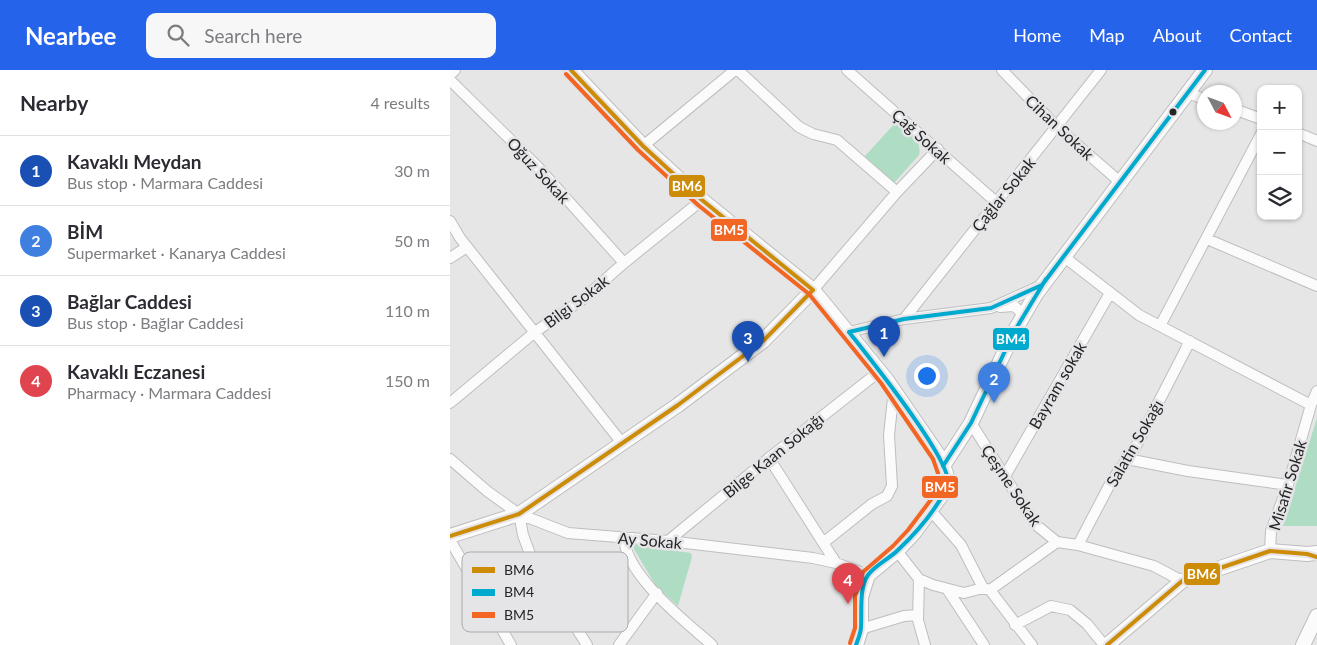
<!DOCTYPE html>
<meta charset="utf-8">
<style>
body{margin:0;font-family:Lato,sans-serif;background:#f7f7f7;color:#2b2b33}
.controls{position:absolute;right:15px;top:15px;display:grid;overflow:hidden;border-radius:10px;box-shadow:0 1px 4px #0004}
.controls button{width:45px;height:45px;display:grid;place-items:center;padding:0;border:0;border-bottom:1px solid #e1e1e2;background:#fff;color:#2b2b33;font:25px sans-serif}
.compass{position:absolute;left:747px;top:15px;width:45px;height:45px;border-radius:50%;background:#fff;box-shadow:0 1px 4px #0004;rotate:131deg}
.you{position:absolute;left:476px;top:305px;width:18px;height:18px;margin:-12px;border:4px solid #fff;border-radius:50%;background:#1a73e8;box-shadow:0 0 0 8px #1a73e833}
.badge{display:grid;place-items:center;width:32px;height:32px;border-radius:50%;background:#2563eb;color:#fff;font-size:16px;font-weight:700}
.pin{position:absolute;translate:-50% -41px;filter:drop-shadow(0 1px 2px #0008)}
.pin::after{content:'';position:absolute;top:26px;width:18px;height:15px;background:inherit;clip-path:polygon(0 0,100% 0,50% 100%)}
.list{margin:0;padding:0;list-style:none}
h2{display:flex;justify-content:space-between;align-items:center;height:65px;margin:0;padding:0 20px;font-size:21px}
h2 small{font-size:16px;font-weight:400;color:#7c7c81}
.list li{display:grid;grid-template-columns:32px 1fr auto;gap:15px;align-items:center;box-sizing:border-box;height:70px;padding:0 20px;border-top:1px solid #e1e1e2}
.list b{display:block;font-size:19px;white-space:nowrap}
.list p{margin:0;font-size:16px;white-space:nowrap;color:#7c7c81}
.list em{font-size:16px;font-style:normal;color:#7c7c81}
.icon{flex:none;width:28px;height:28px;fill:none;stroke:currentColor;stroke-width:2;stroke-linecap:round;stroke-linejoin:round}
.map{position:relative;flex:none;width:867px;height:575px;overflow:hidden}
header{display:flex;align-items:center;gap:30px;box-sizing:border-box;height:70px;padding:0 25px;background:#2563eb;color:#fff}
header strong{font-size:24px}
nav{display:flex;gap:28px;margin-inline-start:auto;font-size:18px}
.search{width:350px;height:45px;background:#f7f7f7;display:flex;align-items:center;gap:12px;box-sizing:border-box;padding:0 18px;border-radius:10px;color:#7c7c81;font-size:19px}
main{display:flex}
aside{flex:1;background:#fff}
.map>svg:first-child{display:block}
.green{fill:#aeddc3}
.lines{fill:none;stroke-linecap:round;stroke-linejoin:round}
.street-casing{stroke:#bebebf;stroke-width:12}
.secondary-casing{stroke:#bebebf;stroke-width:16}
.street{stroke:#fbfbfb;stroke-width:10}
.secondary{stroke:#fbfbfb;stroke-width:14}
.bus-1-casing{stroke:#e5e5e8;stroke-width:8}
.bus-2-casing{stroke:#e5e5e8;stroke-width:8}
.bus-3-casing{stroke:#e5e5e8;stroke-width:8}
.bus-1{stroke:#cd8c08;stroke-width:4}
.bus-2{stroke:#00a9ce;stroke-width:4}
.bus-3{stroke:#f26522;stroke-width:4}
.bus-dot{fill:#252526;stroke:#e5e5e8;stroke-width:2}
.labels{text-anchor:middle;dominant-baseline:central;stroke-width:5;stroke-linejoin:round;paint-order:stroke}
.street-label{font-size:16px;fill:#252526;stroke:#e5e5e8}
.key{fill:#e5e5e8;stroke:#ababae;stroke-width:1}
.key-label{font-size:14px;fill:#252526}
.line-badge{stroke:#e5e5e8;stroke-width:2}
.badge-label{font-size:14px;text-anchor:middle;font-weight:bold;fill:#fff}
</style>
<header>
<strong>Nearbee</strong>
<div class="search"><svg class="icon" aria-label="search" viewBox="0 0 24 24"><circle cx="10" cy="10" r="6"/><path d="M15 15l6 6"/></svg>Search here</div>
<nav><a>Home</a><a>Map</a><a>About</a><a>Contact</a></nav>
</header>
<main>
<aside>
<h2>Nearby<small>4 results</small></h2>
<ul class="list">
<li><span class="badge" style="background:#1a4fb4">1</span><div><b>Kavaklı Meydan</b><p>Bus stop · Marmara Caddesi</p></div><em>30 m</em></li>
<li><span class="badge" style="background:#3f7fe0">2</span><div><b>BİM</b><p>Supermarket · Kanarya Caddesi</p></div><em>50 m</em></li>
<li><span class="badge" style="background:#1a4fb4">3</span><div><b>Bağlar Caddesi</b><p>Bus stop · Bağlar Caddesi</p></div><em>110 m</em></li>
<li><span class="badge" style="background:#e0444e">4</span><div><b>Kavaklı Eczanesi</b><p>Pharmacy · Marmara Caddesi</p></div><em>150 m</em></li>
</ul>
</aside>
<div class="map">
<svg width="867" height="575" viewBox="0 0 867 575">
<rect width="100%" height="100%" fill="#e6e6e7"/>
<path class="green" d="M447,51C456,60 473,70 469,85L444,113L415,86Z
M867,348V456H833Z
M181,474L241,483L242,487L228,536L206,516Z"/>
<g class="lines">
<defs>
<path id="street" d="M288,0L349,57L363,64L387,70L447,122
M397,0L546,132
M552,0L607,57L670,112
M0,5L5,0
M0,10L88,97L174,193
M738,23L754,29
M784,39L811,49
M848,63L867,71
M811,64L710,256L861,335
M193,76L285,0
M0,151L10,168L172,373
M757,169L867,216
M613,186L689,245L710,256
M0,188L17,177
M363,220L447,122L488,79
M550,237L564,236L573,244
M454,249L651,0
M399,262L454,249L541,238L592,215
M0,333L85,262L133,229L174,193L252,130
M521,353L585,454L607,472
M319,388L386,493
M0,389L37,421L69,444L118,463L218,471L363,488L386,493L418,505
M677,389L738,401L838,415
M555,406L660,223
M481,441L511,475L533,518
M69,444L73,465L80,484L137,575
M174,467C175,505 235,551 262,575
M0,470L61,575
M218,471L319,388L430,301
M373,473L422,434L437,426L442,416L439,365L444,319
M628,475L661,412L686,376L740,271
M447,481L469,509L483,515L514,523L533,518L540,520L607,472L628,475L704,496L732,511
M820,481L821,461L838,415L861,335L867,321
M469,509L468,550L475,575
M497,519L534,575
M540,520L582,575
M565,555L601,536L620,540L637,554L654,575
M411,559L454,546L468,545
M169,575L207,523"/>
<path id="secondary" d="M121,0L193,76L252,130L363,220L436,309L489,386L496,403L498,413L494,422L463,464L447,481L418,505L411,527V559L406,575
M493,396L521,353L564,262L586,224L755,0
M0,466L69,444L228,335L313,271L363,220
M657,575L732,511L820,481L857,484L867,483
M853,575L867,546"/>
</defs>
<use href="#street" class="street-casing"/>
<use href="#secondary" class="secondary-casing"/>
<use href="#street" class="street"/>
<use href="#secondary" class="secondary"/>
<defs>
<path id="bus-1" d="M121,0L193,76L252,130L363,220
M0,466L69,444L228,335L313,271L363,220
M657,575L732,511L820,481L857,484L867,487"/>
<path id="bus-2" d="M493,396L521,353L564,262L596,209
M406,575C408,569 411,563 411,557C412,541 409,518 418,505C425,495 439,489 448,480C465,464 484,442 495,421C496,418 497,416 498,414C502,390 417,285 399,262L454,249L541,238L592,215L755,0"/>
<path id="bus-3" d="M116,4L188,80L248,135L359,224L431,313L483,389L491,412L489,419L458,460L443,476L413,502L405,526V558L400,573"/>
</defs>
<use href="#bus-1" class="bus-1-casing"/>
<use href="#bus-2" class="bus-2-casing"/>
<use href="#bus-3" class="bus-3-casing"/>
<use href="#bus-1" class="bus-1"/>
<use href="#bus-2" class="bus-2"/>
<use href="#bus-3" class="bus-3"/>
</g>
<circle class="bus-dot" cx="723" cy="42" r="4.5"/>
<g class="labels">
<g class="street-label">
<text transform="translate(610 57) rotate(43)">Cihan Sokak</text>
<text transform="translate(472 66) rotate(42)">Çağ Sokak</text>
<text transform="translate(89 100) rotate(47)">Oğuz Sokak</text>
<text transform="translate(553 124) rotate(-51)">Çağlar Sokak</text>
<text transform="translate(126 231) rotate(-37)">Bilgi Sokak</text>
<text transform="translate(607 315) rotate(-60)">Bayram sokak</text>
<text transform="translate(684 373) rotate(-60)">Salatin Sokağı</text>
<text transform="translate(323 385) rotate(-39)">Bilge Kaan Sokağı</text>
<text transform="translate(562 415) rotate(56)">Çeşme Sokak</text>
<text transform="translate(837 415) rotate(-73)">Misafir Sokak</text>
<text transform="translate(200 470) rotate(5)">Ay Sokak</text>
</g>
</g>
<rect x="12" y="482" width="166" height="80" rx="8" class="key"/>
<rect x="22" y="497" width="23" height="6" fill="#cd8c08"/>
<rect x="22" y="519" width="23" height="7" fill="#00a9ce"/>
<rect x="22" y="542" width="23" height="6" fill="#f26522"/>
<g class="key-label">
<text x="54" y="505">BM6</text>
<text x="54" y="527">BM4</text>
<text x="54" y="550">BM5</text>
</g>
<g class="line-badge">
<rect x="218" y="104" width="38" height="24" rx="5" fill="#cd8c08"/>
<rect x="260" y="148" width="38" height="24" rx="5" fill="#f26522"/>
<rect x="542" y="257" width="38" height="24" rx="5" fill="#00a9ce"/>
<rect x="471" y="405" width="38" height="24" rx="5" fill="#f26522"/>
<rect x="733" y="492" width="38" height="24" rx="5" fill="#cd8c08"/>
</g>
<g class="badge-label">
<text x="237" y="121">BM6</text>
<text x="279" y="165">BM5</text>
<text x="561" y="274">BM4</text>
<text x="490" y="422">BM5</text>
<text x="752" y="509">BM6</text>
</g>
</svg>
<div class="controls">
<button>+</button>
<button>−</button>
<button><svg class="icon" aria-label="layers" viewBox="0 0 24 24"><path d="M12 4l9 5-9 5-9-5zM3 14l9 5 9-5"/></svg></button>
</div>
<svg class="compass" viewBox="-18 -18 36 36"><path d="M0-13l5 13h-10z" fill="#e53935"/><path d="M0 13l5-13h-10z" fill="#7c7c81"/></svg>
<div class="you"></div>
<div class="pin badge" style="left:434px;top:287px;background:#1a4fb4">1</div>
<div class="pin badge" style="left:544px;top:333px;background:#3f7fe0">2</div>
<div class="pin badge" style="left:298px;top:292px;background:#1a4fb4">3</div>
<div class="pin badge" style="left:398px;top:534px;background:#e0444e">4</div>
</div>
</main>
